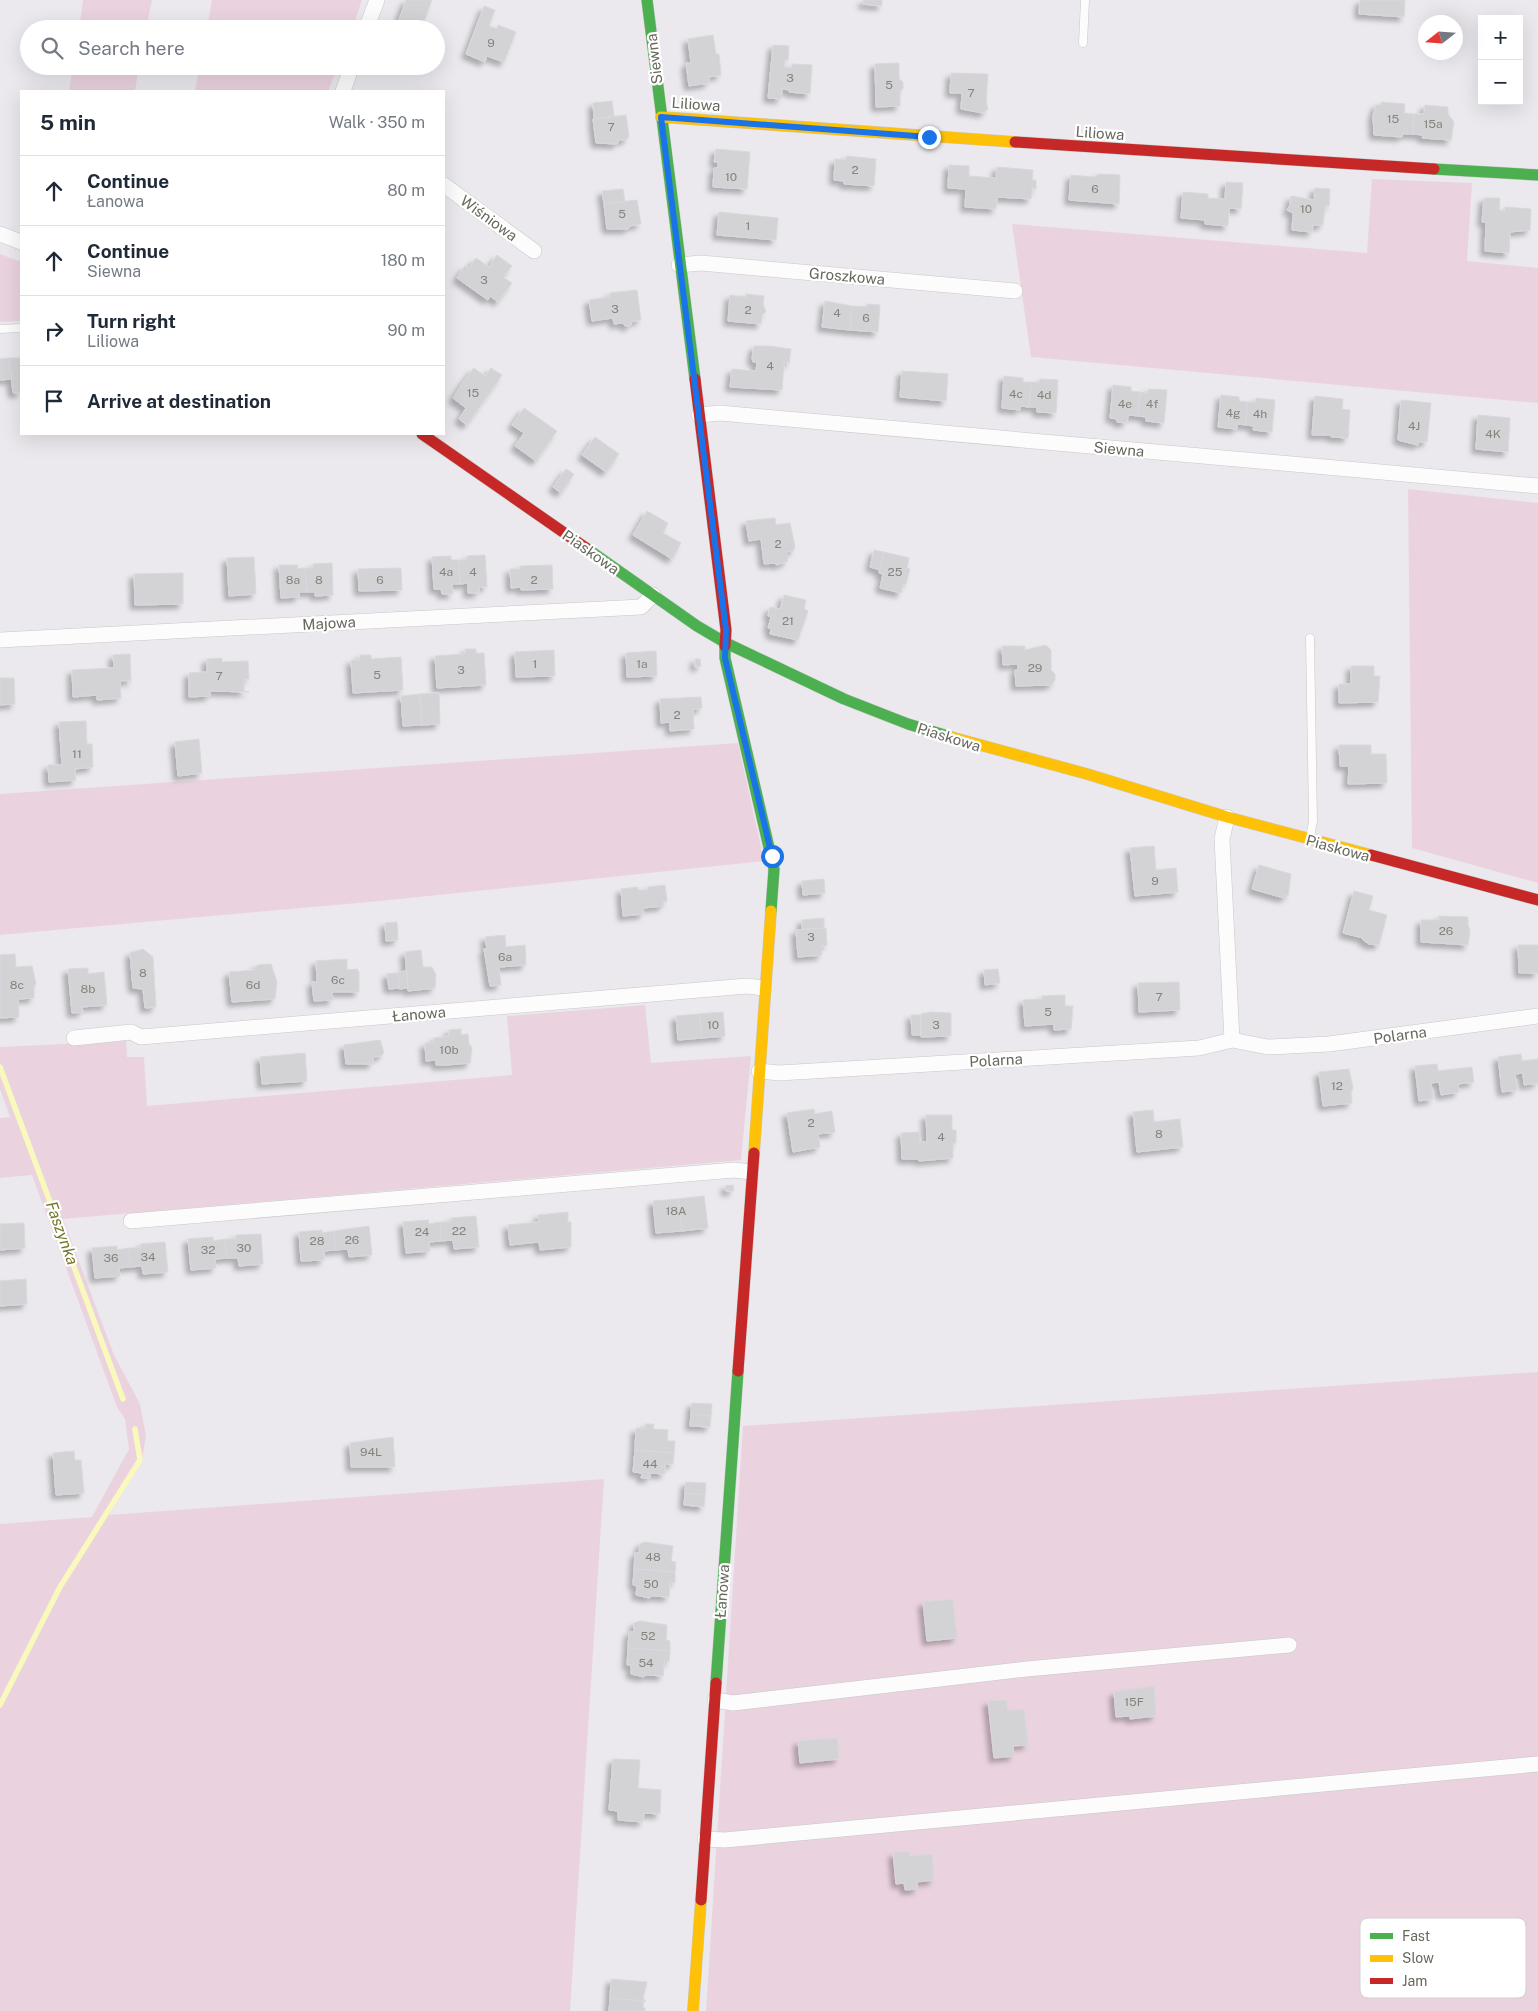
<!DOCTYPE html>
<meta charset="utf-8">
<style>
body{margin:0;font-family:"Public Sans",sans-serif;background:#f6f6f7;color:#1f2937}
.controls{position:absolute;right:15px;top:15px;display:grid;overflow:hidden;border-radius:0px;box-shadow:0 5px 20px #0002}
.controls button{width:45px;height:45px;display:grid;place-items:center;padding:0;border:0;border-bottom:1px solid #e0e1e3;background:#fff;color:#1f2937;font:25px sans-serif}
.compass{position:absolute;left:1418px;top:15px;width:45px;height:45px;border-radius:50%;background:#fff;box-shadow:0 5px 20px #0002;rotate:253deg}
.stop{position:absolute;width:15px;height:15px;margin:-11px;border:4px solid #1a73e8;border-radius:50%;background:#fff}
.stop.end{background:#1a73e8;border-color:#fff;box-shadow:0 1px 5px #0008}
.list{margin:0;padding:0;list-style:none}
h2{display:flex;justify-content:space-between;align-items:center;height:65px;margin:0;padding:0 20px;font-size:21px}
h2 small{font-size:16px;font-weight:400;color:#747a83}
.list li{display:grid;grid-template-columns:32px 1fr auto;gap:15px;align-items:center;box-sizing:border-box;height:70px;padding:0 20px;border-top:1px solid #e0e1e3}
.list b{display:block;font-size:19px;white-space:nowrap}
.list p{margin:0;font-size:16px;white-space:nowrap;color:#747a83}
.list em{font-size:16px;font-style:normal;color:#747a83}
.icon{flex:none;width:28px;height:28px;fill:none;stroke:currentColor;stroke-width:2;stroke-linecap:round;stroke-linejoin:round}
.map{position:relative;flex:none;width:1538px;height:2011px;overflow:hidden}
.search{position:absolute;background:#fff;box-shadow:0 5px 20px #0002;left:20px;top:20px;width:425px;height:55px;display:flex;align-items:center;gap:12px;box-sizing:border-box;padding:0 18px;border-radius:28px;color:#747a83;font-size:19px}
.panel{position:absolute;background:#fff;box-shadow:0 5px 20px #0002;left:20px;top:90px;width:425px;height:345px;border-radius:0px}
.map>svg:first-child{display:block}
.green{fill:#ead3df}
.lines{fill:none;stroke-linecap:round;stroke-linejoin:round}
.stream{stroke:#f9f8bd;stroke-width:5.5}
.building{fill:#d3d2d5;stroke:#d9d8de;filter:url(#shadow)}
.lane-casing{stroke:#c8c7c6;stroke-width:9}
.street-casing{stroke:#c8c7c6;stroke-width:16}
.fast-casing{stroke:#c9cac8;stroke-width:12}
.slow-casing{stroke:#c9cac8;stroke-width:12}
.jam-casing{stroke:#c9cac8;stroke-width:12}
.lane{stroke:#fcfcfc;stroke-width:8}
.street{stroke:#fcfcfc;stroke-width:15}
.fast{stroke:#4caf50;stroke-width:11}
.slow{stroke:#ffc107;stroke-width:11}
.jam{stroke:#c62828;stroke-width:11}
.route{stroke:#1a73e8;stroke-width:6}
.labels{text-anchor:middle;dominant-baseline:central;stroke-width:4.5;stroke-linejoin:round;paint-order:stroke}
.number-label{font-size:12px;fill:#83847c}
.street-label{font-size:15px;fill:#67685d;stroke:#fff}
.water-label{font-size:16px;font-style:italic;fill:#74792a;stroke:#fff}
.key{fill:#fff;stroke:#d1d2ce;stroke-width:1}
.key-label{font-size:14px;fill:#67685d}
</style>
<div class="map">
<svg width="1538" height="2011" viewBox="0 0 1538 2011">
<defs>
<filter id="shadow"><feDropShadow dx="-4.5" dy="4.5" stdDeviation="2.5" flood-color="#0004"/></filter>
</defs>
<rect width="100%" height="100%" fill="#ebe9ee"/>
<path class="green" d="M83,0H152L146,29H79Z
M212,0H362L352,29H207Z
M73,66H139L135,91H69Z
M200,66H338L328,91H195Z
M1372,179L1472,183L1467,261L1538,268V403L1031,357L1012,224L1367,253Z
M0,254L21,262V321L0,322Z
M1408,489L1538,503V883L1412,848Z
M738,743L764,861L380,901L0,935V794Z
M645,1005L651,1063L751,1056L741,1160L63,1219L114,1355L140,1404L146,1436L142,1460L109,1515L604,1479L570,2011H0V1524L92,1517L129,1449L125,1419L117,1407L32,1175L0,1178V1118L10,1117L0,1089V1047L126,1041L127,1057H144L147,1106L512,1075L507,1016Z
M1538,1372V2011H706L743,1426Z"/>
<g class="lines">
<path class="stream" d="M0,1067L123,1399
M0,1705L60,1587L140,1460L135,1429"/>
</g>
<path class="building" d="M406,0H432L421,29L396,28Z
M863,0H882V6L863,4Z
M1360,0H1405L1404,17L1359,14Z
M484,6L495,10L489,26L497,29L498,25L516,32L504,62L487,56L485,62L466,54Z
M713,35L716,54H719L721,75L709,77V83L689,86L686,63H691L688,39Z
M773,45L789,46L788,60H785L784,67L792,68V64L812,65L810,94L789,92L790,90L782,89L781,99L768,98Z
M899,63V79L903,82V88L900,91V106L876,107L875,64Z
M951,73L988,74L986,101L988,109L983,113L961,109L962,93H950Z
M612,101L614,116L594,119L593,103Z
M1381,102L1405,104L1404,113L1414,114L1413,134H1403L1402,137L1374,135L1373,116L1376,105H1381Z
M1425,105L1448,107V114L1454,122L1451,140L1422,138L1423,135L1413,134L1414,114H1424Z
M626,115L629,136L626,140H619L617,144L596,143L593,119Z
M716,149L750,152L747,189L713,187L714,168H718V162H714Z
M846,156L876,159L874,186L844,184V181L834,180L835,159L846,160Z
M949,165L969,166V176L996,178L997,167L1033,170L1032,180H1036V189L1032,188L1031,199L997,197L996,209L965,207L966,189L948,188Z
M1099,174L1120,175L1119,204L1069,200L1071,175L1095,177Z
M1226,182L1243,183L1241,209L1229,208L1228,226L1205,224V220L1181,218L1183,192L1208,194V198L1225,199Z
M1315,188L1330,189L1329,206H1325L1323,225H1313L1312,232L1292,230L1293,213L1287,210L1290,205L1291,196L1314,200Z
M623,189L625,202L604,204L602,191Z
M1484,198H1500L1499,210L1505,211V207L1531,209L1530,230L1510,232L1509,253L1485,251L1486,222H1482Z
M637,200L641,224L630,226L628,229H607L604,204Z
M719,212L778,218L776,240L717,235Z
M497,255L512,266L503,277L512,283L498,302L490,296L488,300L457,278L465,266L469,268L476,258L489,267Z
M637,290L641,320L633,321L630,326H625L622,323L614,324L613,318L592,321L589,300L610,297V293Z
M746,294L764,296L763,304L766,312L762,315L761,324L728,321L730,295L746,297Z
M825,301L852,306L850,330L822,327Z
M867,304L880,305L878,332L850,330L852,306L867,307Z
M754,346H769L791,349L789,363L784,362L782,390L730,387L732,369L756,371L757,362H753L752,358Z
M9,358H21V393H13Z
M9,358V373H11L12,379L0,380V359Z
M474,368L485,376L491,368L502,375L467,425L459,419L466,408L453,398L463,382Z
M902,371L948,374L946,401L900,397Z
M1004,376L1023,378V382H1031L1029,407L1020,406V410L1002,408Z
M1040,379L1058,380L1056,413L1037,412V407H1029L1031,382L1039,383Z
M1113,385L1131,387V391L1140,392L1138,416L1129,415L1126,423L1117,422V419L1110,418Z
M1148,389L1167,390L1164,423L1146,421V417L1138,416L1140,392L1148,393Z
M1221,395L1239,397V401L1247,402L1246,425L1237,424V429L1218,427Z
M1315,396L1343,399L1342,409L1350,410L1348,438L1331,437V435H1312Z
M1256,398L1275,400L1272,432L1253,430L1254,426L1246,425L1247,402H1256Z
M1401,400L1431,403L1427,442H1419L1418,445L1398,440Z
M524,408L557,431L536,461L515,446L524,433L512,425Z
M1478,415L1510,418L1508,452L1476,449Z
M595,437L619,454L606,472L582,455Z
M566,469L574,474L561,493L553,487Z
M647,511L668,523L663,533L681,543L672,559L633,535Z
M775,518L776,525L790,523L795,547L793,551L786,552L788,561L777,565L774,563L764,564L761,539L749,541L746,521Z
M874,550L884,552L880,570L870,567Z
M884,552L909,558L907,568L910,569L906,584L903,583L901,593L880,588L883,574L879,573Z
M485,555L487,587H479V593H468V583L460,584L459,560H467V556Z
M451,556V560H459L460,584H452L453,594H442L441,589H434L432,557Z
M254,557L256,594L229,596L227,558Z
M332,563L333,595L315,596V592H307L305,568H313V564Z
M279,565H298L297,569L305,568L307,592H299V597L281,598Z
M552,565L553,589L521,590V587L511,588L510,569H521L520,566Z
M401,568L402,590L359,591L358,569Z
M183,573V604L135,605L134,574Z
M784,595L806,600L804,609L808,611L798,640L770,634L771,629L768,628L771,617L768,616L770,607L780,609Z
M1046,645L1051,650V670L1055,674V680L1051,685L1016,686L1015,670H1018V664L1003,665L1002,646H1025V650Z
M465,649H476V653H484L486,685L437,688L435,656L465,654Z
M554,650L555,676L516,677L515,652Z
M656,651L657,676L627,677L626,653Z
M130,654L131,683L130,680L120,681L121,698L97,700V695L73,697L72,670L114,668L113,655Z
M360,655H371V659L401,657L403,690L353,693L351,660H360Z
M222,658V662L248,661L249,679H244V691L249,692L210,691V696L189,697V673L207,672V659Z
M695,659H700L701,666L695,667Z
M1351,666H1374V676H1380L1378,702L1339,703V684H1351Z
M0,678H14L15,704L0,705Z
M439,693L440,724L422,725L420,694Z
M420,694L422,725L403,726L401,696Z
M701,697L702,708L693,709L694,729L670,731V722L661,723L660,699Z
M86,721L87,744H92L93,767L75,769L76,780L49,782L48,765H62L59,722Z
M199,739L202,773L178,776L175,742Z
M1339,745H1371V754H1386L1387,783L1348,784L1349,766H1340Z
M1154,846L1156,870L1176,868L1178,892L1135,896L1130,848Z
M1259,865L1291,874L1288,896L1285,895L1284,898L1252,889Z
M824,879L825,893L803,895L802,881Z
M665,885L667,901L663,902V906L643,908L644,914L623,916L621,889L638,887V890H648V887Z
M1354,891L1373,896L1369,910L1387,915L1379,945L1369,944L1363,940V938L1343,933Z
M1439,916L1468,917V926L1470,929L1468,945L1421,942V920H1439Z
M824,918V928L802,929V920Z
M397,922L398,940L386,941L385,923Z
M826,928L827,945L821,946L822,955L798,957L796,930Z
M505,935L506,947L525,945L526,965L499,967L501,985L490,986L484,949H487L485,937Z
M1518,945H1538V973H1519Z
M143,949L153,957L156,1007L145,1008L143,989L133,988L130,953Z
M421,950L423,967H432L436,975L435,988L408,991L405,952Z
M15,954L16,967L32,966L36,983L34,987V998L18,999L19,1017L0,1018V955Z
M347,959V970L357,969L359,972V992H332L333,1000L314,1001L312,982H317L316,961Z
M271,964L277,982L275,999L232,1002L229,972L256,970L257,965Z
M88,968V974L104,972L107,1005L82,1007L83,1012L72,1013L68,969Z
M998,969L1000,983L985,985L984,970Z
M407,971L408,988L399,989L398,972Z
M398,973L399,988L389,989L387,974Z
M1179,982L1180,1010L1139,1012L1138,983Z
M1065,995V1006H1073L1071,1029L1054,1030V1024L1025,1026L1023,1000L1042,999V996Z
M723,1012L725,1036L702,1038L699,1014Z
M932,1012L951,1013V1036L921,1037V1014Z
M699,1014L702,1038L678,1040L676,1016Z
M911,1015H921V1035H912Z
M461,1029V1035L468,1034L469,1044L472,1047L470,1063L447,1065H436V1060L426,1061L425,1043H434V1038L449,1036V1030Z
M380,1040L384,1053L381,1056L373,1057V1064H346L344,1045Z
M305,1053L307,1081L262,1084L260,1057Z
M1521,1054L1522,1061L1538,1059V1083L1524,1085L1523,1073L1515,1074L1517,1090L1502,1092L1498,1057Z
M1437,1064L1438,1071L1472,1067L1474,1082L1458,1084L1459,1092L1441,1095L1439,1082L1431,1083L1433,1099L1419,1101L1415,1066Z
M1349,1069L1353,1088L1351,1092L1352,1103L1323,1106L1319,1072Z
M814,1109L815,1114L832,1111L835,1132L818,1134L820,1147L793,1152L787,1113Z
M1153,1110L1154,1122L1180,1119L1183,1147L1137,1152L1133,1112Z
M926,1115H952V1130H956V1143H953V1158L919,1161V1159H902L901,1133L919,1132L920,1142H927Z
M733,1185L734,1191H726L725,1186Z
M704,1196L708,1228L682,1231L678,1199Z
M678,1199L682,1231L656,1233L653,1201Z
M568,1212V1222H571V1247L540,1250L539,1242L510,1245L508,1225L539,1222L538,1215Z
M476,1216L479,1247L454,1249L453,1240L441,1241L440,1222H451V1218Z
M428,1220L429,1224L440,1222L441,1241L429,1242L430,1251L406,1253L403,1222Z
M24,1223L25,1248L0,1250V1224Z
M369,1226L372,1255L349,1257L348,1249L335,1250L334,1231Z
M322,1230V1233L334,1231L335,1250L324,1251V1260L301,1261L299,1232Z
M261,1234L263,1264L239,1266L238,1258H227L225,1239H236V1235Z
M213,1237V1241L225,1239L227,1258L215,1259L216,1268L191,1270L188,1239Z
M165,1242L168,1272L143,1274L142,1266L130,1267L129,1248H141L140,1244Z
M117,1246V1250L129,1248L130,1267L119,1268L120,1276L95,1278L92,1248Z
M26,1279L27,1304L0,1306V1281Z
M692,1403L712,1404L711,1416L691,1414Z
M691,1414L711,1416L710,1427L690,1426Z
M645,1424H654L653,1429L668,1430L667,1441H675L674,1453L635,1450L636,1428L645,1429Z
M393,1437L395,1467H351L350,1443Z
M635,1450L674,1453L673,1464H665V1474L650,1473V1478H641L642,1473L633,1472Z
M74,1451L75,1460H81L84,1493L56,1495L53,1453Z
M686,1482L706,1483L705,1495L685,1493Z
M685,1493L705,1495L704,1507L684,1505Z
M645,1542L673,1546L671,1561L676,1562L675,1572L634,1569L635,1553H639L640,1544Z
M634,1569L675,1572V1583L670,1582L669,1597L652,1596L649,1598L636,1595L637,1586L633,1585Z
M953,1599L957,1638L927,1641L923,1602Z
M640,1621L667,1625L666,1640L670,1641V1651L628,1648L629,1632H634V1623Z
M628,1648L670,1651L669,1662L664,1661L663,1676L646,1675L644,1677L631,1674V1665H627Z
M1154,1686L1156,1716L1130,1719V1716L1116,1717L1114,1692Z
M1006,1700L1008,1711L1024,1709L1028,1745L1013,1746L1014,1756L994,1758L988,1701Z
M837,1738L839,1759L800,1763L798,1741Z
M613,1759L640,1760L638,1788L661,1790L660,1814L644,1813L643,1822L618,1820V1811L609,1810Z
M909,1851L910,1856L932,1854L934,1880L917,1882L918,1889L905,1890L904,1883L896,1884L893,1853Z
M611,1979L647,1982L643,1999L646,2001L610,1998Z
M610,1998L646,2001L643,2002V2008H645V2011H609Z"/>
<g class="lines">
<defs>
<path id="lane" d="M1083,43L1085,0
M0,329L21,328
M1310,638L1313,821L1310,838"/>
<path id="street" d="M366,29L377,0
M343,91L352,66
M444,185L534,251
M0,234L21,242
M679,265L701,263L1015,291
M699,415L720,413L1538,486
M0,640L641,607L653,595
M1227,817L1222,839L1232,1040
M74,1038L131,1032L141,1037L747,986L764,988
M759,1071L779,1073L1199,1048L1232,1040L1268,1047L1329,1044L1538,1016
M131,1221L734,1170L751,1172
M715,1700L733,1703L1027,1669L1289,1645
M705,1839L725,1840L1538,1764"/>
<path id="fast" d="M647,0L695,379
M1434,169L1538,175
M586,548L697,626L726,643L844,699L908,724L951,737
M725,646V658L774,869L771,911
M716,1683L738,1371"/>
<path id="slow" d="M661,117L1015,142
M951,737L1087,774L1227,817L1371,855
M754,1153L771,911
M693,2011L701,1900"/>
<path id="jam" d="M1015,142L1434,169
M695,379L726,630L725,646
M422,434L586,548
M1371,855L1538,900
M738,1371L754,1153
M701,1900L716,1683"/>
</defs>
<use href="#lane" class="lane-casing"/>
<use href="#street" class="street-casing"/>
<use href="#fast" class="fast-casing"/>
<use href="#slow" class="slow-casing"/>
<use href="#jam" class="jam-casing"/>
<use href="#lane" class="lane"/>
<use href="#street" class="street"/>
<use href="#fast" class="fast"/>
<use href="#slow" class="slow"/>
<use href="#jam" class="jam"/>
</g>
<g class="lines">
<path class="route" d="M772,856L725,658L726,630L661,117L929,137"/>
</g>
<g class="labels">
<g class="number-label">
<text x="491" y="43">9</text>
<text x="790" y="78">3</text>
<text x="889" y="85">5</text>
<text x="971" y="93">7</text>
<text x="1393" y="119">15</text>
<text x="1433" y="124">15a</text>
<text x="611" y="127">7</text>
<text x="855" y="170">2</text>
<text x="731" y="177">10</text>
<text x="1095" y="189">6</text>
<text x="1306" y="209">10</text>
<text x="622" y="214">5</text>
<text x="748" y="226">1</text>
<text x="484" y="280">3</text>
<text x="615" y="309">3</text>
<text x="748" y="310">2</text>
<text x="837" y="313">4</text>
<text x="866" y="318">6</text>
<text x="770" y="366">4</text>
<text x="473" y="393">15</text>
<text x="1016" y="394">4c</text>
<text x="1044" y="395">4d</text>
<text x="1125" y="404">4e</text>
<text x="1152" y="404">4f</text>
<text x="1233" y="413">4g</text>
<text x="1260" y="414">4h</text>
<text x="1414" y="426">4J</text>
<text x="1493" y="434">4K</text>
<text x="778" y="544">2</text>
<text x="446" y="572">4a</text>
<text x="473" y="572">4</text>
<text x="895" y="572">25</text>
<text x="293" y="580">8a</text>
<text x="319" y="580">8</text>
<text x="380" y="580">6</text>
<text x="534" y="580">2</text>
<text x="788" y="621">21</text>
<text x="535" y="664">1</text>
<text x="642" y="664">1a</text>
<text x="1035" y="668">29</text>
<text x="461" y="670">3</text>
<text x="377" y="675">5</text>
<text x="219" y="676">7</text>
<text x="677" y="715">2</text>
<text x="77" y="754">11</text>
<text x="1155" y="881">9</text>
<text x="1446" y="931">26</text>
<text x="811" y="937">3</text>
<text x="505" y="957">6a</text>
<text x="143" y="973">8</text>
<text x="338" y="980">6c</text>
<text x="17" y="985">8c</text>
<text x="253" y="985">6d</text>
<text x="88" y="989">8b</text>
<text x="1159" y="997">7</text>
<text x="1048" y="1012">5</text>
<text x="713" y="1025">10</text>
<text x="936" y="1025">3</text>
<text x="449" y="1050">10b</text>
<text x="1337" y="1086">12</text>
<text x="811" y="1123">2</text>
<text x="1159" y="1134">8</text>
<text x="941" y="1137">4</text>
<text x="676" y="1211">18A</text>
<text x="459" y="1231">22</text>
<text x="422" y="1232">24</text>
<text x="352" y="1240">26</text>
<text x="317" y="1241">28</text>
<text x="244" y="1248">30</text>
<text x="208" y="1250">32</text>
<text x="148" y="1257">34</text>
<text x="111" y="1258">36</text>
<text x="371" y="1452">94L</text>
<text x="650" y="1464">44</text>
<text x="653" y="1557">48</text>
<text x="651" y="1584">50</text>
<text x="648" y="1636">52</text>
<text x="646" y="1663">54</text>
<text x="1134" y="1702">15F</text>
</g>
<g class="street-label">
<text transform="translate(654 59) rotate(-97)">Siewna</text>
<text transform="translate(696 104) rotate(4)">Liliowa</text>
<text transform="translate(1100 133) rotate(4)">Liliowa</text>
<text transform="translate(489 218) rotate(36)">Wiśniowa</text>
<text transform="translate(847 276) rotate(5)">Groszkowa</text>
<text transform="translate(1119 449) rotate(5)">Siewna</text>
<text transform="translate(591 552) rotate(35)">Piaskowa</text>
<text transform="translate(329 623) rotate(-3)">Majowa</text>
<text transform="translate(949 737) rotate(17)">Piaskowa</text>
<text transform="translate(1338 848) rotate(15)">Piaskowa</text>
<text transform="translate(419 1014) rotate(-5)">Łanowa</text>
<text transform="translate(1400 1035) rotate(-8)">Polarna</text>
<text transform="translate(996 1060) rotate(-3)">Polarna</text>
<text transform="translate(722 1591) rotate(-86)">Łanowa</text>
</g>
<g class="water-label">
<text transform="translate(62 1233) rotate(70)">Faszynka</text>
</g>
</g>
<rect x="1360" y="1918" width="166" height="80" rx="8" class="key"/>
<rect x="1370" y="1933" width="23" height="6" fill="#4caf50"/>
<rect x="1370" y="1955" width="23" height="7" fill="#ffc107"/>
<rect x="1370" y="1978" width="23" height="6" fill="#c62828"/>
<g class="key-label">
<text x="1402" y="1941">Fast</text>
<text x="1402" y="1963">Slow</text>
<text x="1402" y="1986">Jam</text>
</g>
</svg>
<div class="controls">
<button>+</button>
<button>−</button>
</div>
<svg class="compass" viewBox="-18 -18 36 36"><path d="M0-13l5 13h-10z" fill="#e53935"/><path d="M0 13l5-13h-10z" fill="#747a83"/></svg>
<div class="stop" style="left:772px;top:856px"></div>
<div class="stop end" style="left:929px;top:137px"></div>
<div class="search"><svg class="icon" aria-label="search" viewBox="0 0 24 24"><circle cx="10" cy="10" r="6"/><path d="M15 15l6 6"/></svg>Search here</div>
<section class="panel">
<h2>5 min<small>Walk · 350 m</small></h2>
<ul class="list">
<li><svg class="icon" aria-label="ahead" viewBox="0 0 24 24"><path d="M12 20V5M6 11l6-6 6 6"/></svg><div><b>Continue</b><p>Łanowa</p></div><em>80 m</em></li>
<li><svg class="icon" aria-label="ahead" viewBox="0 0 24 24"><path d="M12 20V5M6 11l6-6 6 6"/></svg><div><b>Continue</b><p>Siewna</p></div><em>180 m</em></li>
<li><svg class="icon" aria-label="right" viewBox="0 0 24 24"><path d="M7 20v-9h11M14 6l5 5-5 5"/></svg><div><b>Turn right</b><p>Liliowa</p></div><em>90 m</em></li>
<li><svg class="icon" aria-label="arrive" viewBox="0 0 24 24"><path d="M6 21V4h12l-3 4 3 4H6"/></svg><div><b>Arrive at destination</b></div></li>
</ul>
</section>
</div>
